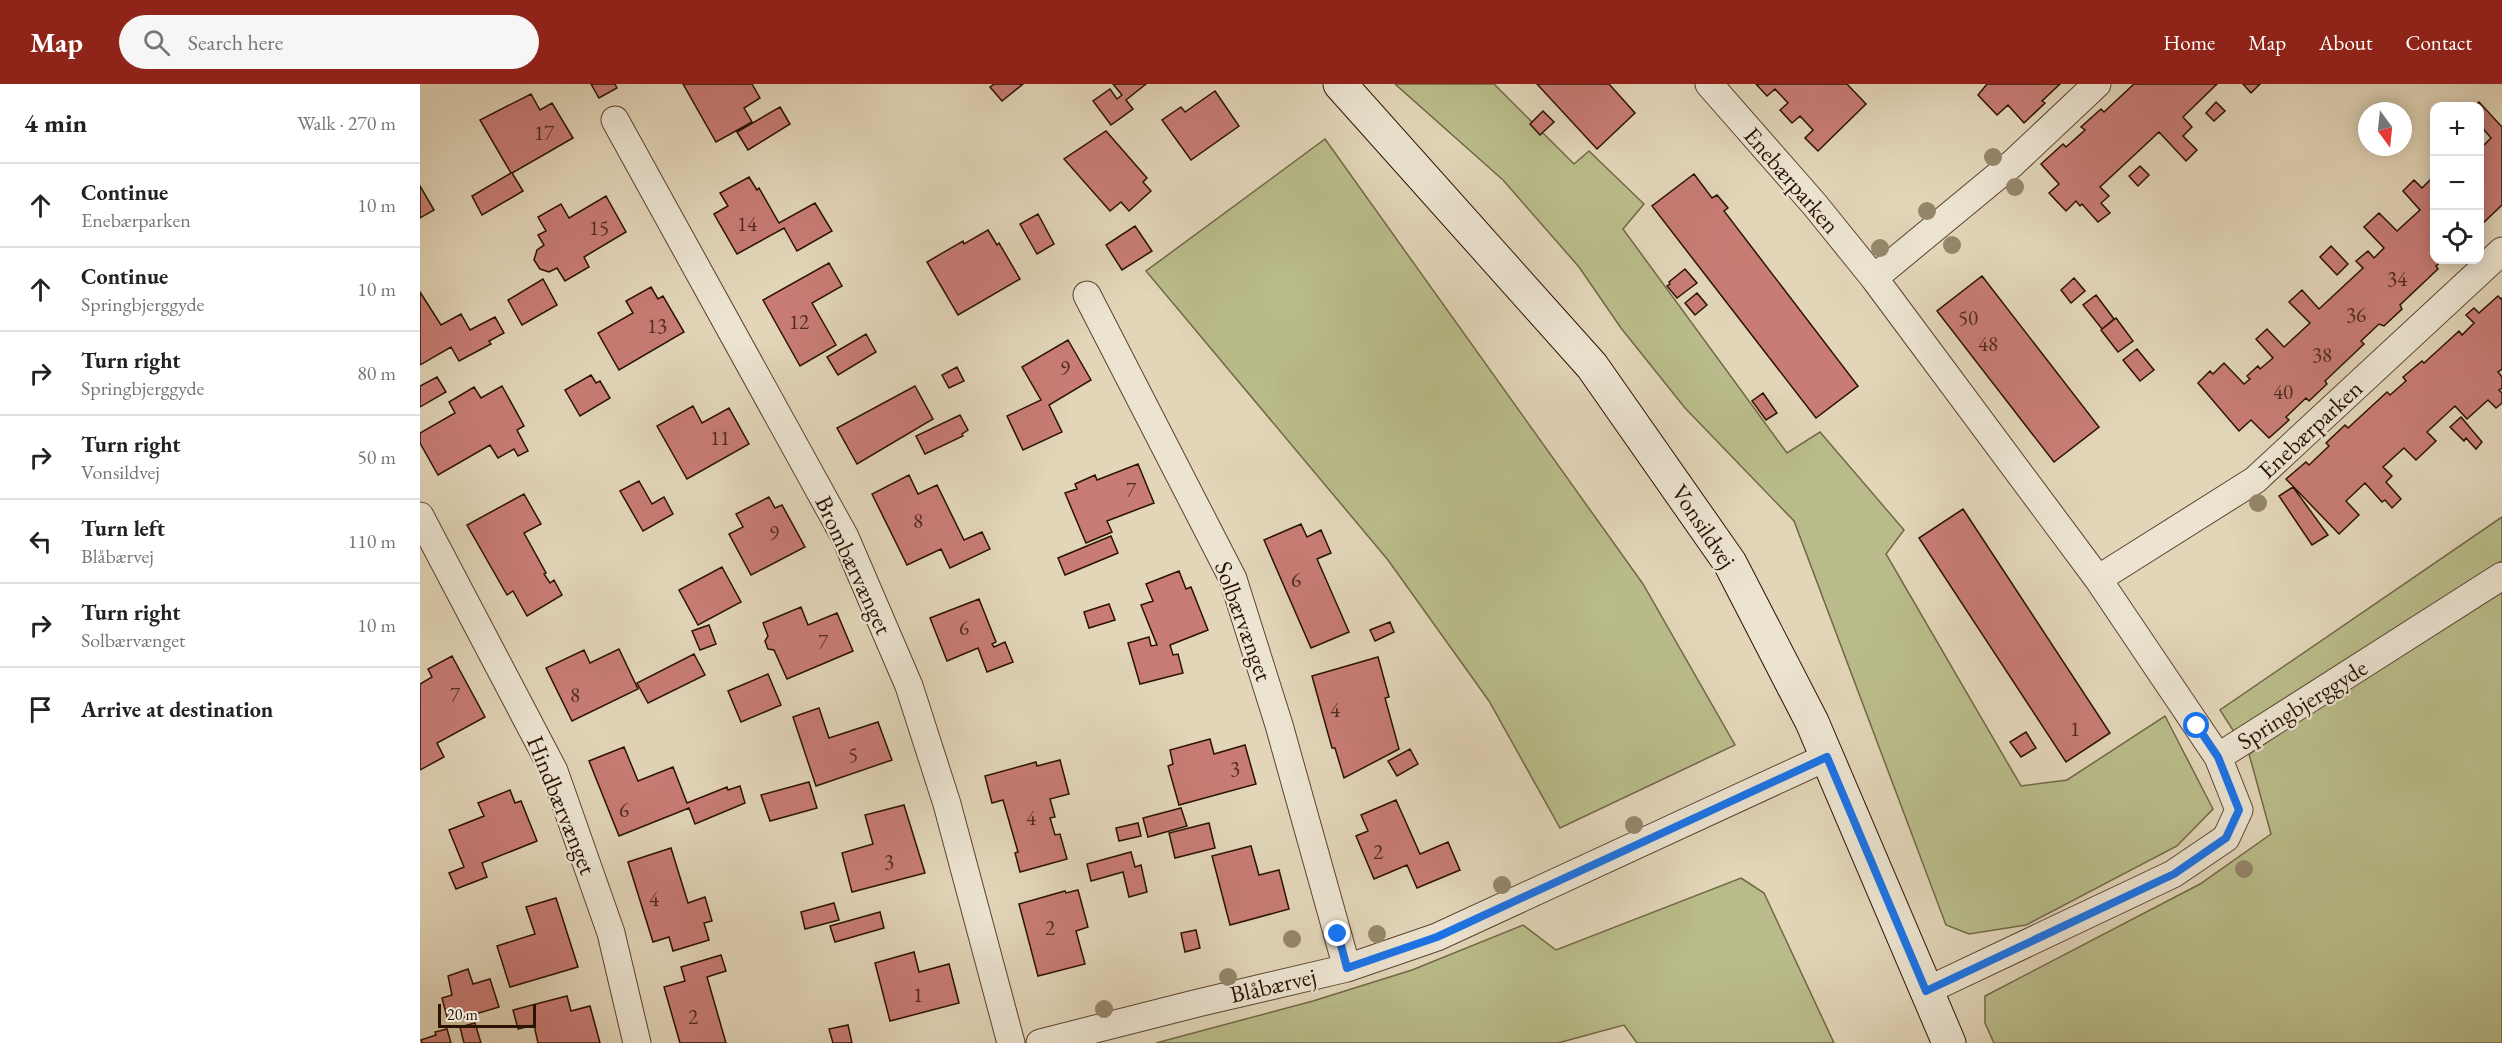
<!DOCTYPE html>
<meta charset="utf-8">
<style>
body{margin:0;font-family:"EB Garamond",serif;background:#f6f6f6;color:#222}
.controls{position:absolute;right:18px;top:18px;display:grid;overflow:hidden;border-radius:12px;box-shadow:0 3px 15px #0003}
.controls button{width:54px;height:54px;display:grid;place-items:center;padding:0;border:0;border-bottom:2px solid #e0e0e0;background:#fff;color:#222;font:30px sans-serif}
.compass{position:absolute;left:1938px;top:18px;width:54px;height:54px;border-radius:50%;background:#fff;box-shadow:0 3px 15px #0003;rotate:165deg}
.scale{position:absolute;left:18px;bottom:15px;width:98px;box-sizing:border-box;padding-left:6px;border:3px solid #2b1202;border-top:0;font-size:16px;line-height:21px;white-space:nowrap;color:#2b1202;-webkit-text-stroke:4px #ece4d1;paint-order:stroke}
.stop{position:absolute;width:18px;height:18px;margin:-14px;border:4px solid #1a73e8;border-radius:50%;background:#fff}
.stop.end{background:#1a73e8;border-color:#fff;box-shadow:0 2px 6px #0008}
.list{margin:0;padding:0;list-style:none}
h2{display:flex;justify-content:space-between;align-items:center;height:78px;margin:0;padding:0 24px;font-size:26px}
h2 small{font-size:20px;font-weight:400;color:#767676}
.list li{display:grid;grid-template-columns:39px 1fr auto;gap:18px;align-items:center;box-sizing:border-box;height:84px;padding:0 24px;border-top:2px solid #e0e0e0}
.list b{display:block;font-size:22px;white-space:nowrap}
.list p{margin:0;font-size:20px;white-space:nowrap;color:#767676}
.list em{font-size:20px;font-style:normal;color:#767676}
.icon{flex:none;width:33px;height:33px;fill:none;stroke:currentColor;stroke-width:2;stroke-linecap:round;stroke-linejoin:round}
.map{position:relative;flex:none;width:2082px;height:959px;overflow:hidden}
header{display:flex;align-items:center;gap:36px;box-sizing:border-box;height:84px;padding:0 30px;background:#8f2418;color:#fff}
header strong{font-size:28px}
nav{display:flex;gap:33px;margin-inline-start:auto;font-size:21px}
.search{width:420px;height:54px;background:#f6f6f6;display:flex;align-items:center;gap:15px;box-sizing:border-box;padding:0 21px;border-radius:33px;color:#767676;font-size:22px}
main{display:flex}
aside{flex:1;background:#fff}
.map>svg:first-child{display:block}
.green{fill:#b9bc8a;stroke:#726746;stroke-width:1.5}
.building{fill:#c87c75;stroke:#2b1202;stroke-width:1.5}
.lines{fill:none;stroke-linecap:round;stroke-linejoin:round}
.minor-casing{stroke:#594330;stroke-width:29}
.secondary-casing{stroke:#2b1202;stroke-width:35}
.minor{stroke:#ece4d1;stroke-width:27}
.secondary{stroke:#ece4d1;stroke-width:33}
.tree{fill:#95866a}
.route{stroke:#1a73e8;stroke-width:8}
.labels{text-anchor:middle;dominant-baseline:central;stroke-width:4.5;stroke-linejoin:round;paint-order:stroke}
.number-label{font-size:21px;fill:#522c1f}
.street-label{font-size:24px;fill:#2b1202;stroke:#ece4d1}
</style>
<header>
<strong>Map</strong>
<div class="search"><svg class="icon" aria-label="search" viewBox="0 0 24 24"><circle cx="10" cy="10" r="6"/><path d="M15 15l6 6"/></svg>Search here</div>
<nav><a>Home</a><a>Map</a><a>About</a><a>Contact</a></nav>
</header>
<main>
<aside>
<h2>4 min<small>Walk · 270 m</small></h2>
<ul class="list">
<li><svg class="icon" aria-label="ahead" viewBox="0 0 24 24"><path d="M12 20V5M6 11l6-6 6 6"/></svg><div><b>Continue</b><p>Enebærparken</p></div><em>10 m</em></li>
<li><svg class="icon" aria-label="ahead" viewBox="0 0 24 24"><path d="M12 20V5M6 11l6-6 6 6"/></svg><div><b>Continue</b><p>Springbjerggyde</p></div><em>10 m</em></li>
<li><svg class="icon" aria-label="right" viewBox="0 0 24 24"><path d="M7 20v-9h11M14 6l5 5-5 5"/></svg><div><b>Turn right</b><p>Springbjerggyde</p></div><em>80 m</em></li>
<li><svg class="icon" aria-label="right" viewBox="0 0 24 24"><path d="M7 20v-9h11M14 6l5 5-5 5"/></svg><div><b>Turn right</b><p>Vonsildvej</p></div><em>50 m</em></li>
<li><svg class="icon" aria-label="left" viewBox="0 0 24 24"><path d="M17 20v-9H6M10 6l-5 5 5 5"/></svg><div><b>Turn left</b><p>Blåbærvej</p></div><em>110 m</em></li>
<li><svg class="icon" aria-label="right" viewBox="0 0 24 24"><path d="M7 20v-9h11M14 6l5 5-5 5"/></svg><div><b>Turn right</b><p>Solbærvænget</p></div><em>10 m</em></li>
<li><svg class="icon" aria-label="arrive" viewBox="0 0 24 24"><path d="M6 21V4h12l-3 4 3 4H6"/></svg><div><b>Arrive at destination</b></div></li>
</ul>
</aside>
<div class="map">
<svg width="2082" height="959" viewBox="0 0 2082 959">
<rect width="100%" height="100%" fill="#e2d5b8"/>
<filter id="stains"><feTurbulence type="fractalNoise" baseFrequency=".00333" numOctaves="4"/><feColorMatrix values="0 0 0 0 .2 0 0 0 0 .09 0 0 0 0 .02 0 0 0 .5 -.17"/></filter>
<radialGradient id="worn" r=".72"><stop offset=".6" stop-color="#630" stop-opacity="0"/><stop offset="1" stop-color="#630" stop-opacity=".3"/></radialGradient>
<path class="green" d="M975,0H1074L1154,80L1169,67L1224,120L1203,145L1367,369L1400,348L1484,446L1466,470L1601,702L1647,696L1745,632L1793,725L1757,762L1606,841L1549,850L1526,841L1374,437L1265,324L1201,244L1159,183L1083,96Z
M905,55L1223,500L1315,661L1140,744L1069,617L968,476L726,187Z
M2082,433V477L1816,651L1800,626Z
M2082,503V959H1574L1565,939V912L1780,800L1851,750L1829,670Z
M1321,794L1344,809L1414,959H1217L1204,941L1138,959H736L893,917L992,886L1103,841L1136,866Z"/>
<path class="building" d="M171,0H195L197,4L179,14Z
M263,0H332L340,14L324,24L332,38L296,58Z
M574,0H603L582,17L570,3Z
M693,0H726L706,16L713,25L691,41L673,17L690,5L697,15L702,11Z
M1117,0H1189L1215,29L1177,65Z
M1336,0H1427L1446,20L1398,67L1385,54L1393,46L1380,32L1372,39L1360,26L1368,19L1355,5L1347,12Z
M1567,0H1640L1622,17L1625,19L1604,39L1588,21L1577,31L1558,11Z
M1714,0H1797L1763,33L1772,43L1763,52L1777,66L1766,77L1739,48L1680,103L1689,112L1681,119L1690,129L1678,138L1662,120L1660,122L1656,117L1646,127L1629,109L1639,100L1621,80L1643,60L1646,63L1665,46L1661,43L1681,25L1684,28Z
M1823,0H1840L1831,9Z
M795,7L819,42L771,76L742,36L761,23L765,28Z
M111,10L120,26L132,19L153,54L92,89L103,107L62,131L52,112L91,89L60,36Z
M1796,18L1805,27L1794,37L1786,29Z
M2059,18L2082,43V121L2060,142V65L2071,54L2060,41V22H2055Z
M360,23L370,40L328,66L317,48Z
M1123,27L1134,38L1120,51L1110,40Z
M686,47L727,94L723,98L731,107L709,127L701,118L690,127L644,75Z
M1720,82L1729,91L1718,102L1709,92Z
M1274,90L1292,114L1297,111L1308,124L1304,127L1438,302L1396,334L1232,122Z
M2014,92V176H2023L2016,182L2018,185L1980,221L1982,225L1964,242L1959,240L1941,257L1944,260L1905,297L1907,300L1889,317L1886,314L1866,333L1869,336L1849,354L1831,336L1819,347L1778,299L1790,287L1793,290L1804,279L1824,300L1830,295L1827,292L1838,282L1840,285L1853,274L1836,255L1847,245L1864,263L1890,239L1869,218L1882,206L1899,225L1943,184L1936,177L1948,167L1954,174L1964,164L1944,143L1959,129L1977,147L2000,126L1983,107L1994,96L2002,104Z
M329,93L337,106L339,104L359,139L395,119L412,147L377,167L364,144L317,170L294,130L308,122L300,109Z
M0,102L14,126L0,134Z
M186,112L206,148L164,173L169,183L145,197L137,184L129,188L120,185L114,176L117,166L124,161L118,151L126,147L118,133L141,120L149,134Z
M618,130L634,160L617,170L600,140Z
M715,142L732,167L702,186L686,161Z
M568,146L577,161L579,159L600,195L538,231L507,178L543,157L544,160Z
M1911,162L1928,180L1917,191L1900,173Z
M409,179L422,202L392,219L416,261L380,282L343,216Z
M1265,185L1277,199L1257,214L1247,202L1250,200L1249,198Z
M1562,192L1679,343L1634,378L1517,227Z
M1654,194L1665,207L1651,219L1641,206Z
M123,195L137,221L102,241L88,216Z
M231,203L238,215L243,212L264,248L199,286L178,249L213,229L206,217Z
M0,208L21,241L41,230L50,246L75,233L84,249L69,257L71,260L39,277L31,263L0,281Z
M1277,209L1287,221L1275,231L1265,219Z
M1676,211L1694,235L1682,245L1663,221Z
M2078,212L2081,215L2082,214V285L2078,288L2082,293V304L2079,306L2082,309V319L2076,324L2068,316L2047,335L2035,322L2007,348L2016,357L1996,376L1984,364L1963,383L1972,392L1966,398L1981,415L1972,424L1965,416L1962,418L1945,399L1926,417L1939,431L1919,450L1866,395L1886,378L1889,381L1909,362L1906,359L1925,341L1928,344L1967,308L1970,311L1986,297L1983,293L2002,277L2004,279L2039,247L2042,251L2054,239L2046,231L2054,224L2059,229Z
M1696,234L1713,257L1698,268L1681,246Z
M446,250L456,268L418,291L407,273Z
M648,256L671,296L629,321L642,348L603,366L587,332L621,316L602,283Z
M1717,265L1734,286L1720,297L1703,276Z
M537,283L544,297L529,304L522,291Z
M171,291L176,299L180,297L190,314L160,332L145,306Z
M17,293L26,308L0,323V302Z
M82,302L104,342L97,346L108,367L98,372L94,365L78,374L70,361L18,391L0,359V349L35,329L29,318L54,303L61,314Z
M495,302L513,335L437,380L417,344Z
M1343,309L1357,329L1346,336L1332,317Z
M273,322L282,339L309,324L329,360L267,395L237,342Z
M540,331L548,346L542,350L543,352L505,370L496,352Z
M2041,333L2062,358L2056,365L2046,354L2044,357L2030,343Z
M718,380L734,419L687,437L692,448L666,459L645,409L657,405L655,400L675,391L677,396Z
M489,391L498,410L517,401L544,456L562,448L570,465L530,484L521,465L487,481L452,410Z
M219,397L232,420L244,413L253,430L223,447L200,407Z
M1873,403L1908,451L1892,461L1859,412Z
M104,410L121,440L104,449L126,489L124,490L130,499L134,496L142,511L107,532L93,507L87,511L47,441Z
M349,413L355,424L362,421L385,463L331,491L309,450L323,443L316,430Z
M1543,425L1690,649L1646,678L1499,454Z
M881,440L887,453L901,446L911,469L897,475L929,548L891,564L844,456Z
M691,452L698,469L645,491L638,474Z
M302,483L321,518L278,541L259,506Z
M759,487L766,505L771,503L788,546L750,561L753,571L758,570L763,589L720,600L708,559L729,553L731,562L737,561L721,521L733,517L726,500Z
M559,515L576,558L572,560L574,563L585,558L593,578L567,588L558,564L527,577L510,534Z
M689,520L695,536L669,544L664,528Z
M381,523L388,541L417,529L433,567L367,595L354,566L348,565L345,557L348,552L343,539Z
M970,538L974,548L955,557L950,546Z
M289,541L296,560L280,566L272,547Z
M199,565L218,605L152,637L126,584L164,566L170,579Z
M274,570L285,591L228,619L217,599Z
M32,572L65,633L17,659L24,673L0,686V600L12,593L8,585Z
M958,573L969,613L965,614L979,665L924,694L915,664H912L892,592Z
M348,590L361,621L321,638L308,607Z
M399,624L409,654L458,638L472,676L396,702L373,633Z
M1606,648L1616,664L1601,673L1590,658Z
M790,655L794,670L825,661L836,700L759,721L748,682L753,680L750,666Z
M204,663L218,697L253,683L267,719L307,703L308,706L320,702L325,719L275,740L269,724L199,752L169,677Z
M990,665L998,680L977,692L968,677Z
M640,676L649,710L630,715L635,733L630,734L635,751L640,750L647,775L600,788L595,769L598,768L583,716L572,719L565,692L616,678L617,682Z
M389,698L397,724L350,737L341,711Z
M90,706L95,719L101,717L117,757L62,779L67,793L36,805L29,789L44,783L29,746L64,732L58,719Z
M976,716L1000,770L1028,758L1040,786L997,804L987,781L954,795L936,752L948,747L941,731Z
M484,721L505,789L432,808L422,769L453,760L445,731Z
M761,724L767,742L728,753L723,734Z
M718,739L721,752L699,757L696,744Z
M789,739L795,764L755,774L749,749Z
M831,762L839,791L859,786L869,825L810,841L792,772Z
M251,764L268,819L285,813L292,837L284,839L289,856L253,867L249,853L233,858L208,778Z
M711,768L715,783L721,781L727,808L709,813L703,788L671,797L667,780Z
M658,806L668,843L656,847L665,880L618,892L599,820L645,807L646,809Z
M136,814L158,883L90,903L77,862L115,850L106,823Z
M414,819L419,836L385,845L381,828Z
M460,828L464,844L415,858L410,842Z
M776,846L780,864L765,868L761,849Z
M494,868L499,888L529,880L539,919L470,937L455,879Z
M301,871L306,887L287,893L306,959H260L244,903L265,897L261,883Z
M48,885L53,900L70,895L79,923L39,935L37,929L27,933L22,914L32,911L28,892Z
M147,912L151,927L170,922L180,959H118L114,941L98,945L93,926Z
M55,939L61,959H44L40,943Z
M428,941L432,959H413L409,945Z
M27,945L31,959H2L1,956L16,951L15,948Z"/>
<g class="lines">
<defs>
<path id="minor" d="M1289,0L1395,121L1454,194L1678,495L1798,673
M195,36L425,453L489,602L527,720L591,959
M1454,194L1592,80L1677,0
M667,211L813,495L859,641L927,884
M0,432L134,687L191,849L217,959
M1678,495L1835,396L2082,167
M1506,907L1753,790L1806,754L1819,726L1798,673L2082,492
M620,959L778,919L927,884L1017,853L1407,673"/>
<path id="secondary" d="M920,0L1172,282L1310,479L1392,638L1529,959"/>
</defs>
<use href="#minor" class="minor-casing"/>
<use href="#secondary" class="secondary-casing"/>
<use href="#minor" class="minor"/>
<use href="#secondary" class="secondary"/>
</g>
<g class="tree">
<circle cx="1573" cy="73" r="9"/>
<circle cx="1595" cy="103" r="9"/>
<circle cx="1507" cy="127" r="9"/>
<circle cx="1532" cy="161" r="9"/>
<circle cx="1460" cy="164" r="9"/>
<circle cx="1838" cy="419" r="9"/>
<circle cx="1214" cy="741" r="9"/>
<circle cx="1824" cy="785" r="9"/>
<circle cx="1082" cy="801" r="9"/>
<circle cx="957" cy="850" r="9"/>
<circle cx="872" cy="855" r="9"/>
<circle cx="808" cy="893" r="9"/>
<circle cx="684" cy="925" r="9"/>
</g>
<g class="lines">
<path class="route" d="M918,850L927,884L1017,853L1407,673L1506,907L1754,790L1806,754L1819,726L1798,673L1777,642"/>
</g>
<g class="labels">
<g class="number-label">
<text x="124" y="48">17</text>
<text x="327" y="139">14</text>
<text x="179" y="143">15</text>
<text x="1977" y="194">34</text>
<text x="1936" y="230">36</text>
<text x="1548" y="233">50</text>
<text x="379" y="237">12</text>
<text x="237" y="241">13</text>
<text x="1568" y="259">48</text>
<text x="1902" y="270">38</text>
<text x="645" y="283">9</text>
<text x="1863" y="307">40</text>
<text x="300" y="353">11</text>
<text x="711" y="405">7</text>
<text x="498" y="436">8</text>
<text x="354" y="448">9</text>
<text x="876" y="495">6</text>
<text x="544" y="543">6</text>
<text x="403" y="557">7</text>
<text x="35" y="610">7</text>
<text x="155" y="610">8</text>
<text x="915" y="625">4</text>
<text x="1655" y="644">1</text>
<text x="433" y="670">5</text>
<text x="815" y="684">3</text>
<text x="204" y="725">6</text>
<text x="611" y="733">4</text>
<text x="958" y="767">2</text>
<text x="469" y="777">3</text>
<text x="234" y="814">4</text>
<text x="630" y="843">2</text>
<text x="498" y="910">1</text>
<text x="273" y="932">2</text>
</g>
<g class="street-label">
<text transform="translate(1372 96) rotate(49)">Enebærparken</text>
<text transform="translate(1890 345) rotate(-43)">Enebærparken</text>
<text transform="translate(1284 442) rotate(56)">Vonsildvej</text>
<text transform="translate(434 481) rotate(65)">Brombærvænget</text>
<text transform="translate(824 537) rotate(70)">Solbærvænget</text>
<text transform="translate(1882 620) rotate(-32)">Springbjerggyde</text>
<text transform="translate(142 721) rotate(68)">Hindbærvænget</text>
<text transform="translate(853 901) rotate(-13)">Blåbærvej</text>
</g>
</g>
<rect width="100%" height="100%" filter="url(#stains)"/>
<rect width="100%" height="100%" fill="url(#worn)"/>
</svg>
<div class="controls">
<button>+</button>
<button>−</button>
<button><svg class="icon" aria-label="locate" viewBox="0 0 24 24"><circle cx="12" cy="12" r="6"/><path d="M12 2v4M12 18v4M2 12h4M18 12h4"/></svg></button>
</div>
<svg class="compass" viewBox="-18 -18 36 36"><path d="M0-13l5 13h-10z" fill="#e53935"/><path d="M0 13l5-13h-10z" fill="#767676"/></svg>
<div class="scale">20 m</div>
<div class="stop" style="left:1777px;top:642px"></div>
<div class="stop end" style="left:918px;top:850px"></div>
</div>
</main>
